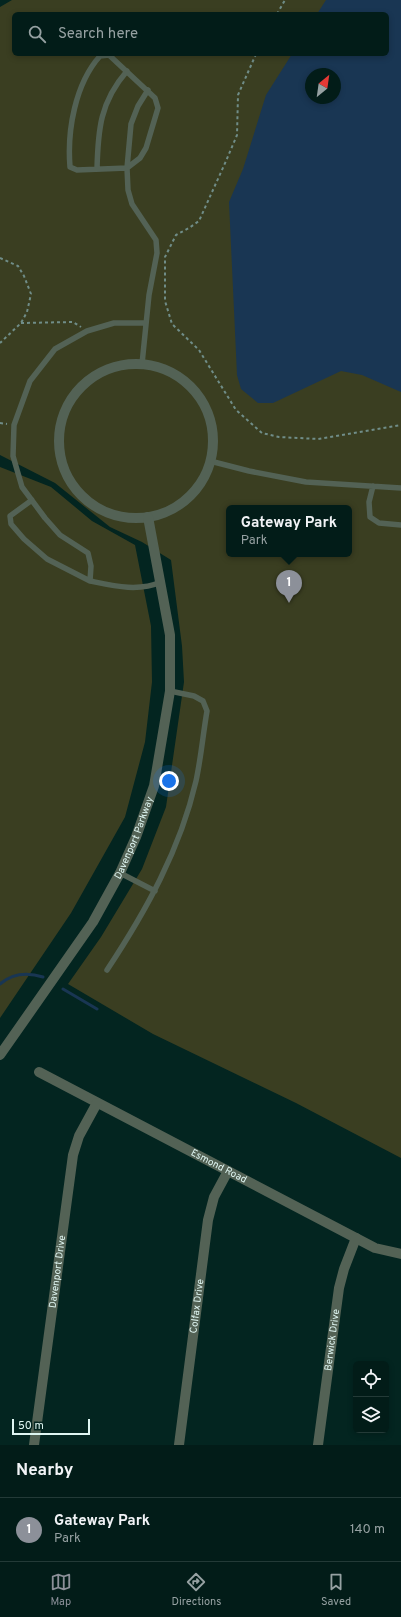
<!DOCTYPE html>
<style>
body{margin:0;font-family:Overpass,sans-serif;background:#102925;color:#f1f3f6}
.controls{position:absolute;right:12px;bottom:12px;display:grid;overflow:hidden;border-radius:6px;box-shadow:0 2px 6px #0003}
.controls button{width:36px;height:36px;display:grid;place-items:center;padding:0;border:0;border-bottom:1px solid #233a37;background:#021c18;color:#f1f3f6;font:20px sans-serif}
.compass{position:absolute;left:305px;top:68px;width:36px;height:36px;border-radius:50%;background:#021c18;box-shadow:0 2px 6px #0003;rotate:29deg}
.scale{position:absolute;left:12px;bottom:10px;width:78px;box-sizing:border-box;padding-left:4px;border:2px solid #dff6f2;border-top:0;font-size:11px;line-height:14px;white-space:nowrap;color:#dff6f2;-webkit-text-stroke:3px #032520;paint-order:stroke}
.you{position:absolute;left:169px;top:781px;width:14px;height:14px;margin:-10px;border:3px solid #fff;border-radius:50%;background:#1a73e8;box-shadow:0 0 0 6px #1a73e833}
.badge{display:grid;place-items:center;width:26px;height:26px;border-radius:50%;background:#8c9099;color:#fff;font-size:13px;font-weight:700}
.pin{position:absolute;translate:-50% -33px;filter:drop-shadow(0 1px 2px #0008)}
.pin::after{content:'';position:absolute;top:21px;width:14px;height:12px;background:inherit;clip-path:polygon(0 0,100% 0,50% 100%)}
.popup{position:absolute;left:226px;top:505px;width:126px;height:52px;box-sizing:border-box;display:grid;place-content:center;border-radius:6px;background:#021c18;filter:drop-shadow(0 1px 3px #0005);font-size:13px;white-space:nowrap;color:#96a1a2}
.popup b{font-size:15px;color:#f1f3f6}
.popup::after{content:'';position:absolute;left:50%;top:100%;margin-left:-8px;border:8px solid transparent;border-top-color:#021c18}
.list{margin:0;padding:0;list-style:none}
h2{display:flex;justify-content:space-between;align-items:center;height:52px;margin:0;padding:0 16px;font-size:17px}
h2 small{font-size:13px;font-weight:400;color:#96a1a2}
.list li{display:grid;grid-template-columns:26px 1fr auto;gap:12px;align-items:center;box-sizing:border-box;height:64px;padding:0 16px;border-top:1px solid #233a37}
.list b{display:block;font-size:15px;white-space:nowrap}
.list p{margin:0;font-size:13px;white-space:nowrap;color:#96a1a2}
.list em{font-size:13px;font-style:normal;color:#96a1a2}
.icon{flex:none;width:22px;height:22px;fill:none;stroke:currentColor;stroke-width:2;stroke-linecap:round;stroke-linejoin:round}
.map{position:relative;flex:none;width:401px;height:1445px;overflow:hidden}
.search{position:absolute;background:#021c18;box-shadow:0 2px 6px #0003;left:12px;right:12px;top:12px;height:44px;display:flex;align-items:center;gap:10px;box-sizing:border-box;padding:0 14px;border-radius:6px;color:#96a1a2;font-size:15px}
.sheet{height:116px;background:#021c18}
nav{display:flex;justify-content:space-around;align-items:center;box-sizing:border-box;height:56px;border-top:1px solid #233a37;background:#021c18;font-size:11px;color:#96a1a2}
nav a{display:grid;justify-items:center;gap:2px}
nav .on{color:#8c9099}
.map>svg:first-child{display:block}
.green{fill:#3a3e21;fill-rule:evenodd}
.water{fill:#193653;fill-rule:evenodd}
.lines{fill:none;stroke-linecap:round;stroke-linejoin:round}
.stream{stroke:#193653;stroke-width:3}
.path{stroke:#708d88;stroke-width:2;stroke-dasharray:3 3;stroke-linecap:butt}
.lane{stroke:#536255;stroke-width:5.5}
.street{stroke:#536255;stroke-width:10}
.labels{text-anchor:middle;dominant-baseline:central;stroke-width:4;stroke-linejoin:round;paint-order:stroke}
.street-label{font-size:10px;fill:#dff6f2;stroke:#032520}
</style>
<div class="map">
<svg width="401" height="1445" viewBox="0 0 401 1445">
<rect width="100%" height="100%" fill="#032520"/>
<path class="green" d="M12,0H401V1158L296,1103L153,1034L68,984L101,937L142,869L166,807L184,682L182,646L171,560L142,542L110,527L55,483L0,455V7ZM14,14H387V54H14ZM311,74H335V98H311ZM229,508H349V554H229Z
M0,467L51,487L92,521L135,545L151,626L152,682L145,742L125,817L71,913L0,1018Z"/>
<path class="water" d="M326,0H401V392L362,375L341,371L273,403H258L241,389L237,375L229,202L243,169L266,95L292,54H387V14H317ZM311,74H335V98H311Z"/>
<g class="lines">
<path class="stream" d="M0,984C13,973 27,972 43,977
M63,989L97,1009"/>
<path class="path" d="M277,14L285,0
M256,54L238,95L237,135L226,161L199,221L189,228L176,235L165,257V301L172,324L199,350L236,410L262,433L279,437L318,439L401,425
M0,258L18,266L24,276L31,294L27,312L21,323L0,343
M21,323L73,322L81,327
M0,423L7,424"/>
<path class="lane" d="M109,55L155,98L158,108L146,148L140,158L127,168L77,170L70,167C67,131 75,84 100,56Z
M97,169C98,130 100,102 127,71
M145,323H114L87,331L55,349L30,381L14,425L13,456L22,487L45,518L60,535L88,553L91,566L90,581C114,586 138,592 161,582
M142,364L149,295L157,253L156,240L132,204L128,190L127,168L131,124L138,106L148,90
M210,461L249,471L306,482L401,488
M373,486L369,502L370,517L379,523L401,525
M32,500L10,516L11,524L24,539L47,559L90,581
M120,873L155,891
M107,970C146,911 180,850 196,781C201,758 203,734 207,711L203,701L194,696L170,691"/>
<g class="street">
<circle cx="136" cy="441" r="77"/>
<path id="s1" d="M0,1055L93,922L120,873L136,837L154,786L170,691V635L148,517"/>
<path id="s2" d="M39,1072L375,1248L401,1254"/>
<path id="s3" d="M34,1445L73,1155L79,1136L97,1103"/>
<path id="s4" d="M179,1445L208,1220L214,1197L228,1171"/>
<path id="s5" d="M318,1445L339,1288L344,1269L356,1238"/>
</g>
</g>
<g class="labels">
<g class="street-label">
<text stroke="none"><textPath href="#s1" startOffset="256">Davenport Parkway</textPath></text>
<text stroke="none"><textPath href="#s2" startOffset="203">Esmond Road</textPath></text>
<text stroke="none"><textPath href="#s3" startOffset="175">Davenport Drive</textPath></text>
<text stroke="none"><textPath href="#s4" startOffset="140">Colfax Drive</textPath></text>
<text stroke="none"><textPath href="#s5" startOffset="106">Berwick Drive</textPath></text>
</g>
</g>
</svg>
<div class="controls">
<button><svg class="icon" aria-label="locate" viewBox="0 0 24 24"><circle cx="12" cy="12" r="6"/><path d="M12 2v4M12 18v4M2 12h4M18 12h4"/></svg></button>
<button><svg class="icon" aria-label="layers" viewBox="0 0 24 24"><path d="M12 4l9 5-9 5-9-5zM3 14l9 5 9-5"/></svg></button>
</div>
<svg class="compass" viewBox="-18 -18 36 36"><path d="M0-13l5 13h-10z" fill="#e53935"/><path d="M0 13l5-13h-10z" fill="#96a1a2"/></svg>
<div class="scale">50 m</div>
<div class="you"></div>
<div class="pin badge" style="left:289px;top:603px">1</div>
<div class="popup"><b>Gateway Park</b>Park</div>
<div class="search"><svg class="icon" aria-label="search" viewBox="0 0 24 24"><circle cx="10" cy="10" r="6"/><path d="M15 15l6 6"/></svg>Search here</div>
</div>
<section class="sheet">
<h2>Nearby<small></small></h2>
<ul class="list">
<li><span class="badge">1</span><div><b>Gateway Park</b><p>Park</p></div><em>140 m</em></li>
</ul>
</section>
<nav>
<a class="on"><svg class="icon" aria-label="map" viewBox="0 0 24 24"><path d="M3 6l6-2 6 2 6-2v14l-6 2-6-2-6 2zM9 4v14M15 6v14"/></svg>Map</a>
<a><svg class="icon" aria-label="directions" viewBox="0 0 24 24"><path d="M12 3l9 9-9 9-9-9zM9 14v-3h6M13 9l2 2-2 2"/></svg>Directions</a>
<a><svg class="icon" aria-label="saved" viewBox="0 0 24 24"><path d="M7 4h10v16l-5-4-5 4z"/></svg>Saved</a>
</nav>
